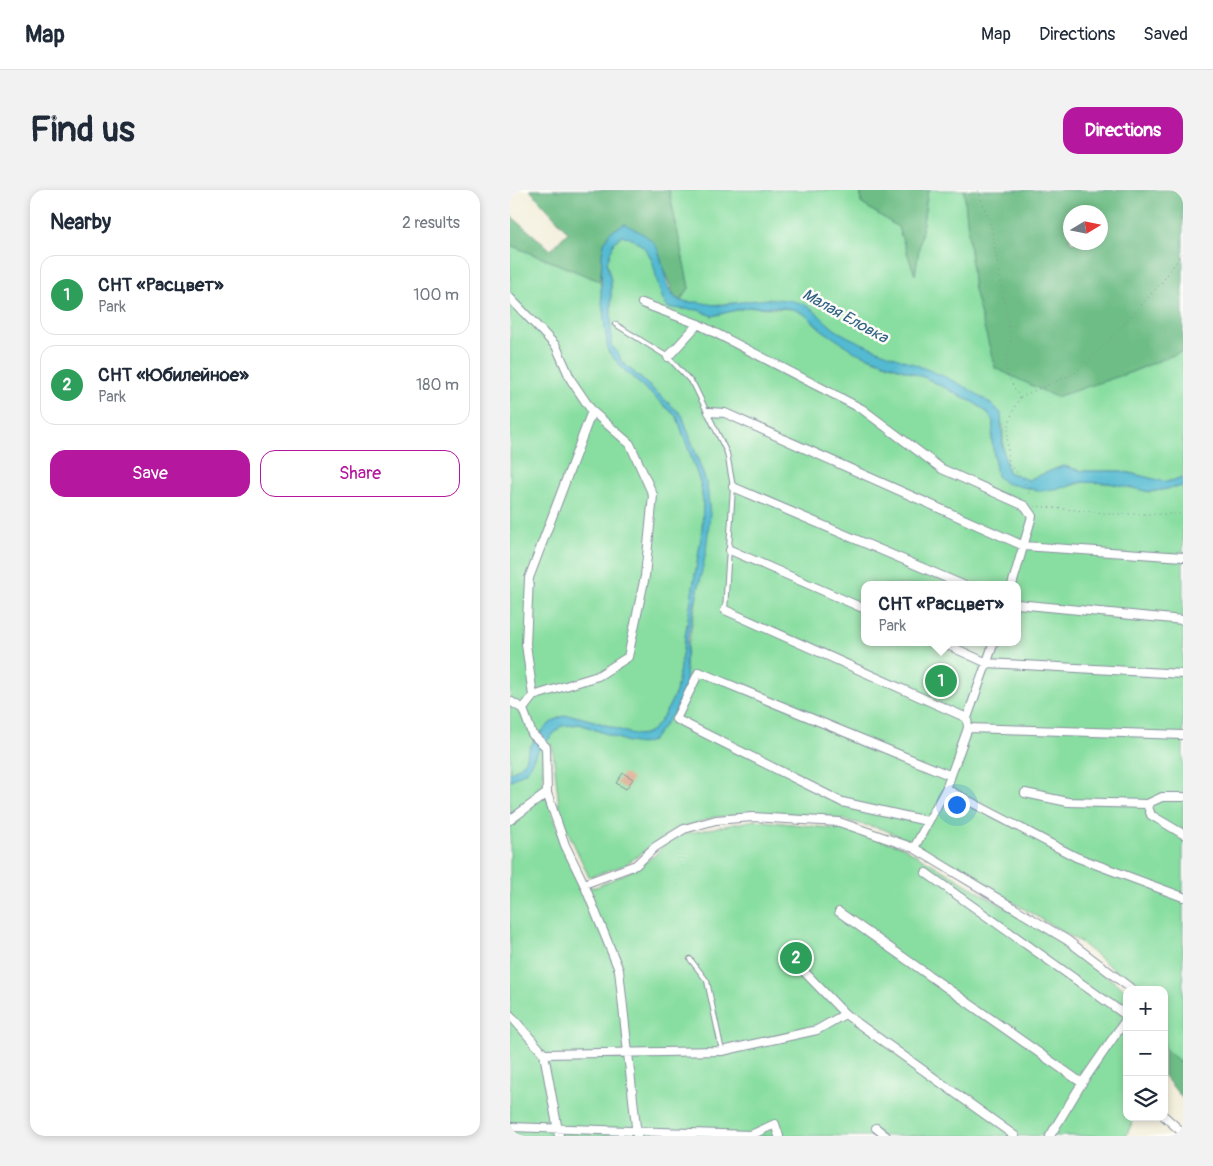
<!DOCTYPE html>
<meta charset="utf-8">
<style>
body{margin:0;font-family:Pangolin,sans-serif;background:#f2f2f3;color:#1f2937}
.controls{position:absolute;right:15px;bottom:15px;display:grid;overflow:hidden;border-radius:10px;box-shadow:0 2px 8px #0003}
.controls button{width:45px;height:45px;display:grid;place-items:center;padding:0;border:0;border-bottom:1px solid #e0e1e3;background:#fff;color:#1f2937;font:25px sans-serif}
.compass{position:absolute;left:553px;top:15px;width:45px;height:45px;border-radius:50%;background:#fff;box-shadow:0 2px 8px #0003;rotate:80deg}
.you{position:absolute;left:446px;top:614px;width:18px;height:18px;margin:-12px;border:4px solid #fff;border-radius:50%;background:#1a73e8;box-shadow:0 0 0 8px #1a73e833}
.badge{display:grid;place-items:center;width:32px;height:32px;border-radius:50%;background:#b5179e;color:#fff;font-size:16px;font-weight:700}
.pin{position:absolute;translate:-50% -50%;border:2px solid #fff;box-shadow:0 1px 5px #0006}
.popup{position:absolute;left:351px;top:391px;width:160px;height:65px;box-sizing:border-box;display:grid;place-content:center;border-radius:10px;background:#fff;filter:drop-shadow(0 1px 4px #0005);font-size:16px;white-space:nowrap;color:#747a83}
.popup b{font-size:19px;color:#1f2937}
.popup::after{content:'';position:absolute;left:50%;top:100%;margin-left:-10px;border:10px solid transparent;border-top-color:#fff}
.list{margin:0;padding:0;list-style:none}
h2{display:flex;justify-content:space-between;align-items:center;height:65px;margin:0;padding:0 20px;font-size:21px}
h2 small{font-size:16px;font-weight:400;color:#747a83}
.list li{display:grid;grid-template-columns:32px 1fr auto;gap:15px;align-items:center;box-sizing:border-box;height:80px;margin:0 10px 10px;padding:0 10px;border:1px solid #e0e1e3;border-radius:15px}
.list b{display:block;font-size:19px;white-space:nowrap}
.list p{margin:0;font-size:16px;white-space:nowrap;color:#747a83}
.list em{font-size:16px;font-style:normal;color:#747a83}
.actions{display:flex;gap:10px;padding:15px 20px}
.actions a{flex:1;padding:11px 0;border:1px solid #b5179e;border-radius:15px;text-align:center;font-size:18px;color:#b5179e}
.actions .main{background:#b5179e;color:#fff}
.icon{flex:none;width:28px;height:28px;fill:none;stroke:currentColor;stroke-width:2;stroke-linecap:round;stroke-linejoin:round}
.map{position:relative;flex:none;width:673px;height:946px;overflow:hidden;border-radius:15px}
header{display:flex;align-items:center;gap:30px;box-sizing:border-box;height:70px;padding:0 25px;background:#fff;border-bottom:1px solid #e0e1e3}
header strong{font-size:24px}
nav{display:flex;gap:28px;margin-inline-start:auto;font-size:18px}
.intro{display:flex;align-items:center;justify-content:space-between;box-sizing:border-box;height:120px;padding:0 30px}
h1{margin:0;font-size:35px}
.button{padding:12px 22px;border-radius:15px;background:#b5179e;color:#fff;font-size:18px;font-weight:700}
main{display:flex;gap:30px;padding:0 30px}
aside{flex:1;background:#fff;border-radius:15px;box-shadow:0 2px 8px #0003}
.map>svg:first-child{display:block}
.green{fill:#88dea0;stroke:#52867f;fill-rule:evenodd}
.forest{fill:#6ebd86;stroke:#447672;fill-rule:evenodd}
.water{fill:#53bad1;stroke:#377498}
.building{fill:#d59d7c}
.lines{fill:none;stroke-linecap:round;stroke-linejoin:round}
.service-casing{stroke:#878f9d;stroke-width:6}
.minor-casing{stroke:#878f9d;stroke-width:10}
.path{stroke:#878f9d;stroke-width:1;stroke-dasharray:1 4;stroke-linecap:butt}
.service{stroke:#fff;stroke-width:4}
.minor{stroke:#fff;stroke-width:8}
.labels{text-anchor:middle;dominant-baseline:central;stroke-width:5;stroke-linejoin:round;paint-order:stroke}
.water-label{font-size:16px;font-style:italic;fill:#2f6086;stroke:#fdfcf7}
</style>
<header>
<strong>Map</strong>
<nav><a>Map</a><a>Directions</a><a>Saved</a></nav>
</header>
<div class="intro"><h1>Find us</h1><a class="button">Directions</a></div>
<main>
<aside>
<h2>Nearby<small>2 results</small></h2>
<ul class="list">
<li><span class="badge" style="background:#2e9e5b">1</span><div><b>СНТ «Расцвет»</b><p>Park</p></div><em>100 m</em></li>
<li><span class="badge" style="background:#2e9e5b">2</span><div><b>СНТ «Юбилейное»</b><p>Park</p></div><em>180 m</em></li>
</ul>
<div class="actions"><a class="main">Save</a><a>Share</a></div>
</aside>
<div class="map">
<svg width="673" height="946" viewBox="0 0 673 946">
<rect width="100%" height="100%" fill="#fdfcf7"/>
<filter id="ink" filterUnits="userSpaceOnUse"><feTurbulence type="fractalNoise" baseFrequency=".02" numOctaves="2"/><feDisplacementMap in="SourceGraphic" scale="10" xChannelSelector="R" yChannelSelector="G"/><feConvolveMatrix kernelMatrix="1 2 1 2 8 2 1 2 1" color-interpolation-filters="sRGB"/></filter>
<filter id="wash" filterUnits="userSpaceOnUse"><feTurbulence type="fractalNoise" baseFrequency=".0096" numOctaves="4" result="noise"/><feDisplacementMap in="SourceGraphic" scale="20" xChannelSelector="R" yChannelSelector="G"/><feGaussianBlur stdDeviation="1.12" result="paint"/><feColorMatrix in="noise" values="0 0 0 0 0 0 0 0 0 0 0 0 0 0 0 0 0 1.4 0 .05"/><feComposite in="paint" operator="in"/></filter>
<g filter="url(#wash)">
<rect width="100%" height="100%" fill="#f3efdc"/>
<path class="green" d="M159,0H351V13L388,37L405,84L418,0H454L464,100L619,183L673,161V288L656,292L611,281H572L553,276L518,290L498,282L493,260V235L448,194L361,159L326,141L301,119L222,113L204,115L170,111L179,98Z
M113,45C145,56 145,80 153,110L189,120L202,126L239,117L284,119L297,126L312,140L360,168L416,188L463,212L478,223L483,232L482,251L487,286L550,298L579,291L613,295L640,302L673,296V875L654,858V800H629L570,752L401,652L373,639L321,627L267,623L205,627L162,641L115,675L79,687L50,624L42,553L33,574V599L70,698L86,697L119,682L144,666L156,653L174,644L245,630L338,640L391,656L525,735L617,801V927H625L616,946H0V591L18,580L26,563L51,536L70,534L118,552L142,551L177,492L175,472L190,390L197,295L172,225L111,171L109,164L101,155V91L97,73L104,52ZM355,395H507V452H355Z
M0,55L90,91L98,161L112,178L167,227L191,295L193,313L192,342L166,502C137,563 132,545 80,530C72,528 62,524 54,526C39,530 28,545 20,557C17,562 16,570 13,574C10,578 4,580 0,583Z"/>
<path class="forest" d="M20,0H159L179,98L170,111L164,106L143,52L115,34L94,53L90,91L0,55V25L41,60L58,42Z
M351,0H418L405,85L388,37L351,13Z
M454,0H673V161L619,183L546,207L485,178L464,100ZM590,22V52H560V22Z
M654,858L673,875V909L654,886Z"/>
<path class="water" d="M115,34C124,39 137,45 144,53C155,67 153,103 169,110C174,113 182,112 188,112C194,113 201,115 207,115C235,113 261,104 290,113C305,117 315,134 329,142C379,170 449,182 491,223L493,260L498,282L518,290L553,276L572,281H611L656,292L673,288V296L640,302L599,293L570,292L557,297L530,301L495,293L487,286L482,251L483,232L478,223L463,212L416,188L345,162L312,140L297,126L284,119L265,117H239L202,126L189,120L158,118C138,89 155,59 112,45L104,52L97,73L101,91V155L109,164L111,171L172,225L197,295L200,325L196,362L178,446L175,472L177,492L166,520L142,551L131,554L118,552L70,534L51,536L26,563L18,580L0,591V583C4,580 10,578 13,574C16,570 17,562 20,557C28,545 39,530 54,526C62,524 72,528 80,530C132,545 137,563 166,502L192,342L193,313L191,295L167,227L112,178L98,161L91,104L92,64L94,53L100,42Z"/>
<g id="blocks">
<path class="building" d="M113,583L123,589L116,599L106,593Z"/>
</g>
</g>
<g filter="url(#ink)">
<use href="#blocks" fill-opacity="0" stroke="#878f9d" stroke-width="1"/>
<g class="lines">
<defs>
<path id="service" d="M105,134L158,167L184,195L217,263L223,297L215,420
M180,769L197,791L212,861"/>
<path id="minor" d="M0,108L46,156L61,190L82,221L120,254L143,305L135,386L118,467L88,486L23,506L13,519
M132,113L188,134L352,219L432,279L515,316L522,326L502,395
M158,167L188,134
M199,222L215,223L514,356L673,367
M223,297L453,395
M220,360L355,419
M507,414L673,430
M215,420L457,528
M431,452L477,473L673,484
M23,506L16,454L19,388L82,221
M0,511L13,519L22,544L36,557L37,603L55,655L74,694L109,780L127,946
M458,538L673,545
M436,599L566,667L673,707
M515,603L558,612L637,614L652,607H673
M637,614L641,625L673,644
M0,630L37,603
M417,631L332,612L166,529L189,482L439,585
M404,658L436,599L458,538L457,528L484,452
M416,683L617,826
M74,694L126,675L145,657L174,639L206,630L242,627L329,632L404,658L557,750L623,800
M329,722L572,893
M284,771L335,824L505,946
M0,825L34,864L49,946
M34,864L212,861L307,840L335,824
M654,926L673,943
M0,937L241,945L265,934L269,946
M366,938L376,946
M540,946L572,893L617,828"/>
</defs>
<use href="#service" class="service-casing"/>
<use href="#minor" class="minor-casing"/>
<path class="path" d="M468,0L481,36L501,149L496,170L497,185L510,208C495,231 497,249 499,275L512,287L519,304L518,307
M510,207L565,183L590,160L653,91L673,62
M524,316L603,324H673"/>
<use href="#service" class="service"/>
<use href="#minor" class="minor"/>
</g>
</g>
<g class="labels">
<g class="water-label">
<text transform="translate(335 126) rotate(29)">Малая Еловка</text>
</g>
</g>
</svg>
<div class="controls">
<button>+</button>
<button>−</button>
<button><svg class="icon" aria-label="layers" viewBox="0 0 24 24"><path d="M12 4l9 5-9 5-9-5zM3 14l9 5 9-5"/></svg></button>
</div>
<svg class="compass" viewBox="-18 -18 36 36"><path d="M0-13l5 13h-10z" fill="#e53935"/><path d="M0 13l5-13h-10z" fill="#747a83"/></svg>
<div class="you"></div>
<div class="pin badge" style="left:431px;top:491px;background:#2e9e5b">1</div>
<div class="popup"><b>СНТ «Расцвет»</b>Park</div>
<div class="pin badge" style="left:286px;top:768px;background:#2e9e5b">2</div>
</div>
</main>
